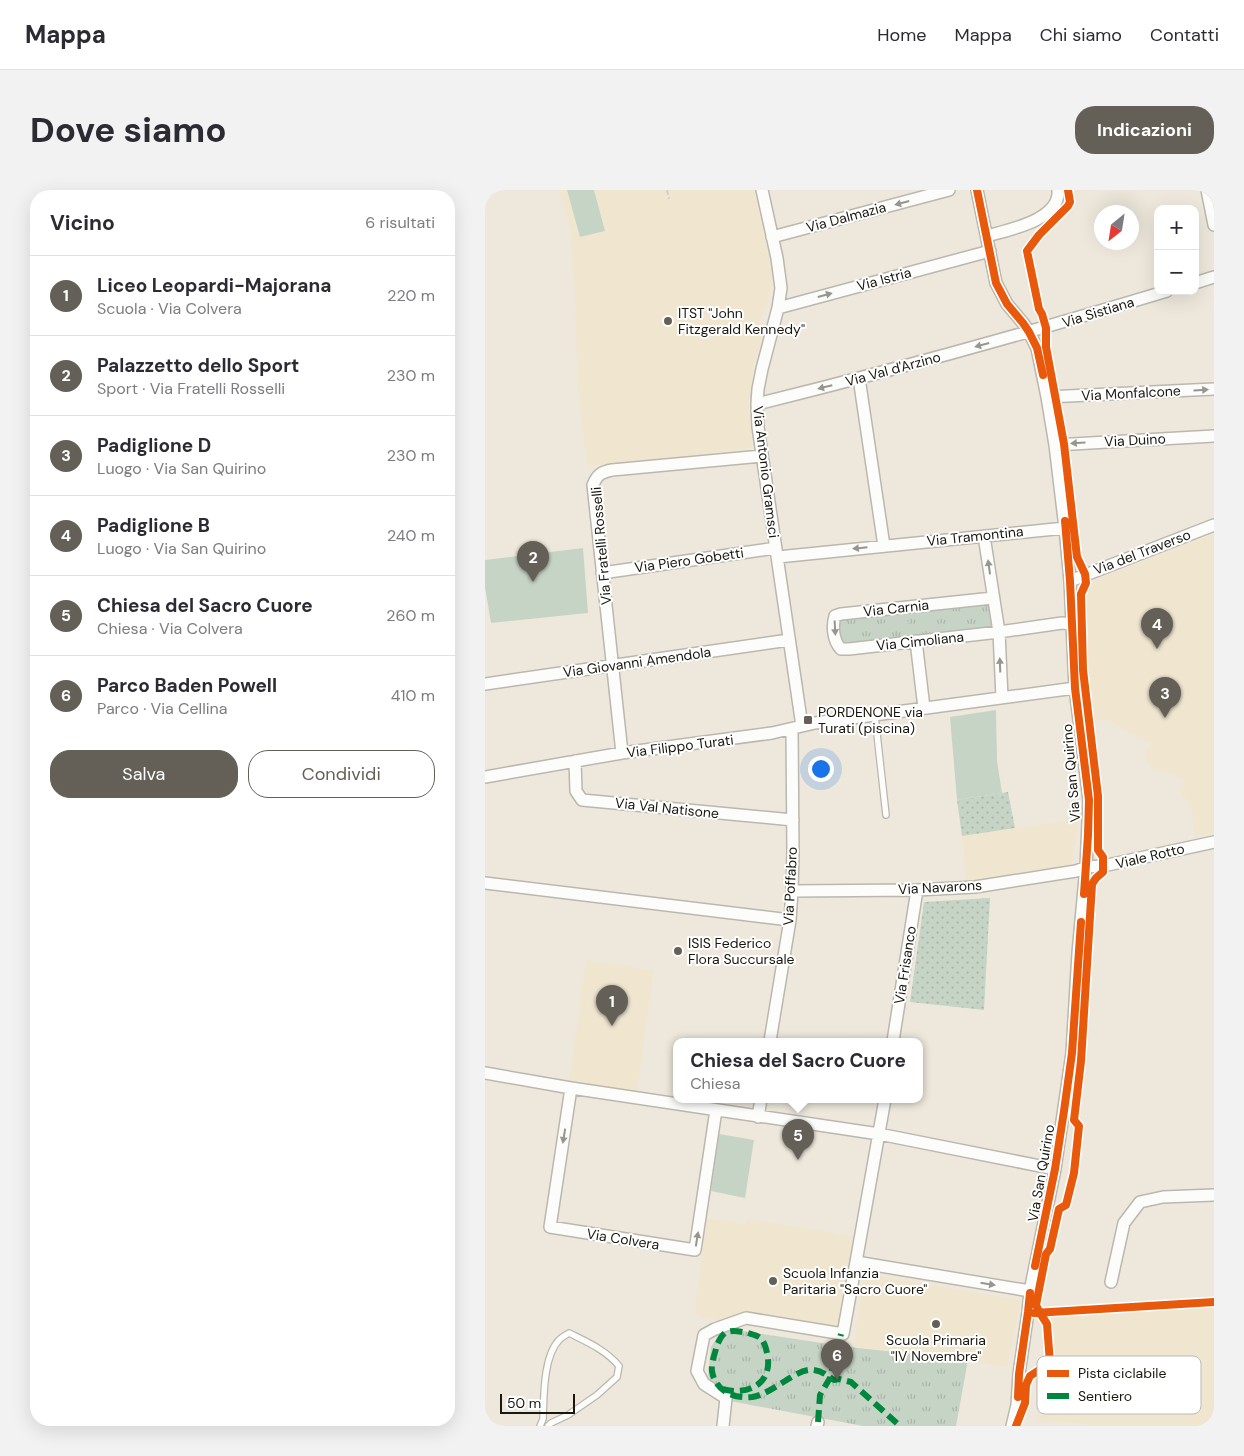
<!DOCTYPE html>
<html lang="it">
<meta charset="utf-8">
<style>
body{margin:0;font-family:"DM Sans",sans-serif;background:#f2f2f3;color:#2b2b33}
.controls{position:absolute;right:15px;top:15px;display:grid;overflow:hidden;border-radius:10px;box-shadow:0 5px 20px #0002}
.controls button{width:45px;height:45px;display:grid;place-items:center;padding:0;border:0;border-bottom:1px solid #e1e1e2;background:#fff;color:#2b2b33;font:25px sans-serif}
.compass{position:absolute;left:609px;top:15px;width:45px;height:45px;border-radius:50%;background:#fff;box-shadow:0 5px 20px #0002;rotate:210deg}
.scale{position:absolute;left:15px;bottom:12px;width:75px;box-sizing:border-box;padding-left:5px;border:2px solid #1a170f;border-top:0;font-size:14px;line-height:18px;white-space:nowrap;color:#1a170f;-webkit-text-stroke:4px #fff;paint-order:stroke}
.you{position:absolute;left:335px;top:578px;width:18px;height:18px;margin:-12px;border:4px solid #fff;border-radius:50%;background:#1a73e8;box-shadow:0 0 0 8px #1a73e833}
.badge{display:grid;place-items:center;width:32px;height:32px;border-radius:50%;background:#646057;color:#fff;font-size:16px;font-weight:700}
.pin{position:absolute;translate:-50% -41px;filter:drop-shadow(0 1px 2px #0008)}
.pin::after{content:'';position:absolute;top:26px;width:18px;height:15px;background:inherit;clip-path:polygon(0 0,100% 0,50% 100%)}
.popup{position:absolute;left:188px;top:848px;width:250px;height:65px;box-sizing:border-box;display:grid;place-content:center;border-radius:10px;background:#fff;filter:drop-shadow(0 1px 4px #0005);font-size:16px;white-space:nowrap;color:#7c7c81}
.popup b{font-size:19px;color:#2b2b33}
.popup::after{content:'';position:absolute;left:50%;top:100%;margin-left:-10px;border:10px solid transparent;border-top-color:#fff}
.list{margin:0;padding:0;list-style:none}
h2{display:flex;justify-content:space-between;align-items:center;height:65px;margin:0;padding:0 20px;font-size:21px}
h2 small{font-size:16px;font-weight:400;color:#7c7c81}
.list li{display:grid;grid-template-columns:32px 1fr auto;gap:15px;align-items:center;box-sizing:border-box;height:80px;padding:0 20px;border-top:1px solid #e1e1e2}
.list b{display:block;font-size:19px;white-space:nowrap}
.list p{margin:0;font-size:16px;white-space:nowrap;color:#7c7c81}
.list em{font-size:16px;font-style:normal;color:#7c7c81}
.actions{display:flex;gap:10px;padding:15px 20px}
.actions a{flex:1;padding:11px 0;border:1px solid #646057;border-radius:20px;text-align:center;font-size:18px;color:#646057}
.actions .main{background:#646057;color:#fff}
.map{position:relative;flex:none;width:729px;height:1236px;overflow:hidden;border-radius:20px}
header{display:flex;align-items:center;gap:30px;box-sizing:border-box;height:70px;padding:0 25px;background:#fff;border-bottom:1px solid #e1e1e2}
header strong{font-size:24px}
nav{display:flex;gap:28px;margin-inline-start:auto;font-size:18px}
.intro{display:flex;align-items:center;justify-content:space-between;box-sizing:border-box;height:120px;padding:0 30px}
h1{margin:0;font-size:35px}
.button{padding:12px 22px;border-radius:20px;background:#646057;color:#fff;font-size:18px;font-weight:700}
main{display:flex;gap:30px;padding:0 30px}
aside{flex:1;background:#fff;border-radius:20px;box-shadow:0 5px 20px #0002}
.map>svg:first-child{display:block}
.built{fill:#f0e6d0}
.grass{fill:url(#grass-dots)}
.park{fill:url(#park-tufts)}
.garden{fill:#c6d4c6}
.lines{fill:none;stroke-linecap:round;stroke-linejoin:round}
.lane-casing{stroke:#bbb7ae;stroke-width:8}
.street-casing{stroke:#bbb7ae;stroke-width:14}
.path{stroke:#d0cecb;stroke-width:2;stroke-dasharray:5 2.5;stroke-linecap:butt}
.lane{stroke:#fcfcfa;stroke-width:5.5}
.street{stroke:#fcfcfa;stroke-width:11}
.quiet{stroke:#00873e;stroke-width:6;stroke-dasharray:12 6;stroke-linecap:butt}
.cycleway-casing{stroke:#fff;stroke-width:11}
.cycleway{stroke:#e8590c;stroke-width:8}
.oneway{fill:#969590}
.poi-dot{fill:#646057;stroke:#fff;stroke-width:2}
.labels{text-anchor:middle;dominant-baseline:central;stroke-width:4;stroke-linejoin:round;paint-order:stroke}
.street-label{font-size:14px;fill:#1a170f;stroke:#fff}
.poi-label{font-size:14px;fill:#1a170f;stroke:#fff;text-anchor:start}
.key{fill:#fff;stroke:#bab9b7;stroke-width:1}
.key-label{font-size:14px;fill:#1a170f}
</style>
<header>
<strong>Mappa</strong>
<nav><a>Home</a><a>Mappa</a><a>Chi siamo</a><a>Contatti</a></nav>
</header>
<div class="intro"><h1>Dove siamo</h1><a class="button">Indicazioni</a></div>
<main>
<aside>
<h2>Vicino<small>6 risultati</small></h2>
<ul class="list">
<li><span class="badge">1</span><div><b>Liceo Leopardi-Majorana</b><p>Scuola · Via Colvera</p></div><em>220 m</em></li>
<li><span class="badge">2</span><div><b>Palazzetto dello Sport</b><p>Sport · Via Fratelli Rosselli</p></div><em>230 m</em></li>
<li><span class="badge">3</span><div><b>Padiglione D</b><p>Luogo · Via San Quirino</p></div><em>230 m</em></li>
<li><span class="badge">4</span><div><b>Padiglione B</b><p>Luogo · Via San Quirino</p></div><em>240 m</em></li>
<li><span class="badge">5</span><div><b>Chiesa del Sacro Cuore</b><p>Chiesa · Via Colvera</p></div><em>260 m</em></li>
<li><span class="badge">6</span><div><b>Parco Baden Powell</b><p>Parco · Via Cellina</p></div><em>410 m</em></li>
</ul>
<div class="actions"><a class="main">Salva</a><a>Condividi</a></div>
</aside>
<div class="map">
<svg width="729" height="1236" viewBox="0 0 729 1236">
<defs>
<pattern id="grass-dots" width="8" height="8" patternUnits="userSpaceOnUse" patternTransform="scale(1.25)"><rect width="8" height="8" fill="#c6d4c6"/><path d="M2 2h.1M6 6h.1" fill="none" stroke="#aab5a9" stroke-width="1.8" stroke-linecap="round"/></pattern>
<pattern id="park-tufts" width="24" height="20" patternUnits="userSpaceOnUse" patternTransform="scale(1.25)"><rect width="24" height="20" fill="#c6d4c6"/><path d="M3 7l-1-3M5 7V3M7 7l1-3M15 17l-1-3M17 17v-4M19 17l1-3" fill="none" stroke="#aab5a9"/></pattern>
</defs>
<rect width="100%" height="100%" fill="#eee8dc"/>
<path class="built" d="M74,0H269L287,81V93L283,116L278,121L273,141L277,150L268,176L267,203L264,210L267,255L265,258L247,261L102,276L93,199L89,91L85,50L86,42L83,29L78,16Z
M729,344V644L710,646L705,612L695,603L700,591L684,583L672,581L662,573L660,563L666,554L620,529L609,532L603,479L600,404L603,396L609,390Z
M594,629L587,674L481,692L477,646Z
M101,770L169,780L152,902L84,892Z
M222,1028L260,1034L263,1029L368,1046L364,1081L354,1133L346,1137L305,1128L261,1122L238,1132L209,1124Z
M392,1086L536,1110L522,1178L483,1170L369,1157L377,1094L380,1089L384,1087Z
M729,1119V1236H602V1234L553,1232L550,1188L567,1174L565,1125Z"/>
<path class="grass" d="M523,602L530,638L477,646L472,610Z
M505,708L499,820L425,812L439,712Z"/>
<path class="park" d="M508,408L514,442L356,459L350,426Z
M243,1139L364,1157L483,1170L471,1236H378L245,1211L227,1193L223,1186L226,1157L235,1143Z"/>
<path class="garden" d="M82,0H109L120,41L95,47Z
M98,358L103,423L6,433L0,397V370Z
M511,520L512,571L517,603L472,610L465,527Z
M234,944L269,950L260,1008L226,1001Z"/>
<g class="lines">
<defs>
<path id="lane" d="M390,526L401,625
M55,1236L58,1229C59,1207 58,1167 74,1150C77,1147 81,1145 84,1143C102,1152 121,1160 134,1176L132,1187L112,1205L83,1225L66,1233L63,1236"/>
<path id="street" d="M277,0L292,68L296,98L293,118L277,179L273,199L272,214L273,237L317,536
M492,0L511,93L522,114L538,133L544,142L552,158L562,207L570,255L580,338L585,391L590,498L604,610L601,677L593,763L587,863L570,979L545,1101L543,1122L534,1184L532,1215L527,1236
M722,0L729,35
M502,46C523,40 576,30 573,0
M287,47L464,0
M710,93L729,87
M293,118L505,61
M374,188L399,356
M562,207L729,199
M272,214C410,180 546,142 682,101
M570,255L729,246
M499,346L514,442L517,508
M293,367L580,338
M117,383L291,358
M585,391L729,335
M508,408L356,424L350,426C347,436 348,451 356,459H364L514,442L577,433L586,434
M431,451L439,518
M0,494L304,450
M137,563L108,295C112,285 116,282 127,280L277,266
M90,571L91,601L97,610L308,630
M0,587L137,563L287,543L330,533L590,498
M0,693L305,730
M307,701L432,700L490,697L591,681L601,677L618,676L729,652
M285,851L305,730L307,701L308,662L307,539
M408,851L432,700
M0,883L86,898L394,944L570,979
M86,898L65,1037L210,1060L231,920
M400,909L371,1072L545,1101
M273,927L276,909
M626,1092L639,1033L655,1012L678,1007L729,1005
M238,1236L241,1208L219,1194L212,1181L219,1145L230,1139L261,1128L358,1144L371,1072
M332,1236L333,1232"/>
</defs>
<use href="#lane" class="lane-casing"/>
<use href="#street" class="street-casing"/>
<path class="path" d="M182,0L184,9
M383,431L386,437L391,440
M445,437C449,434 451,429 448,424
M446,438L472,429L483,427L487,424V419
M391,446V440C394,436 397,435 402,433C421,425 420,433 437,440"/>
<use href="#lane" class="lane"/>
<use href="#street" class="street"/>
<path class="quiet" d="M237,1199C263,1206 289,1194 282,1163C281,1158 279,1150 274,1147C271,1145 266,1144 263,1143C256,1142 247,1139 240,1143C236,1146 232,1154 231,1159C229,1166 226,1174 227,1181C230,1201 249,1209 267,1207C288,1204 312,1177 329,1180C338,1181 342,1186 349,1190L354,1189L366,1192L415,1236
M333,1232L335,1205L345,1188L356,1144"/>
<defs>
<path id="cycleway" d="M492,0L511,93L522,114L538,133L544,142L552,158L558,185
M580,331L585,391L590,498L604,610L603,645L599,704
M550,1076L570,979L579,921L587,863L596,732
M549,1123L729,1112
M533,1207L534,1184L543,1122L545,1103
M531,1236L540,1213L541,1195L545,1186L565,1173L562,1134L555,1123L551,1115L561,1064L565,1059L574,1019L581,1015L589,983L594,936L589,930L596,871L607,694L611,688L618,682V667L613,660V606L598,480L596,404L601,393L600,384L592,367L579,254L561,157V138L557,124L554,119L542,61L554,45L583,16L585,12L583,0"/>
</defs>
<use href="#cycleway" class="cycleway-casing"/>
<use href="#cycleway" class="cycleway"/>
</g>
<defs><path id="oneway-solid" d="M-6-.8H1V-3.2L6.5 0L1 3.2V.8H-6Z" transform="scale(1.25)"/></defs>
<g class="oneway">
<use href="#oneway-solid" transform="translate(417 13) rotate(165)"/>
<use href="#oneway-solid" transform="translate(340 105) rotate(-15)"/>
<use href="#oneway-solid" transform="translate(497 155) rotate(165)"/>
<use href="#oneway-solid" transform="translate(340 197) rotate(166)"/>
<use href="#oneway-solid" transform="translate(716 200) rotate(-3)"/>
<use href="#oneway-solid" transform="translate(593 253) rotate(177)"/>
<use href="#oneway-solid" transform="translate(375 358) rotate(174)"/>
<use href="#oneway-solid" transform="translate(504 377) rotate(-98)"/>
<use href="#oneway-solid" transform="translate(350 438) rotate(87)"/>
<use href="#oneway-solid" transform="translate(515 475) rotate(-92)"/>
<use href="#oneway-solid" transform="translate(79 946) rotate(99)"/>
<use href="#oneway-solid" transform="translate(212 1049) rotate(-81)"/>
<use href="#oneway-solid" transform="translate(503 1094) rotate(9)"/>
</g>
<g class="poi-dot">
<circle cx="183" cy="131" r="5"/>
<rect x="318" y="525" width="10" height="10" rx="2.5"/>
<circle cx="193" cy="761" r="5"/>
<circle cx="288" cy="1091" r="5"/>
<circle cx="451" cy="1134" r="5"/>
</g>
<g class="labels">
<g class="street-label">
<text transform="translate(361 27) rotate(-15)">Via Dalmazia</text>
<text transform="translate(399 89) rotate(-15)">Via Istria</text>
<text transform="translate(613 122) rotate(-17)">Via Sistiana</text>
<text transform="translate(408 179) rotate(-15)">Via Val d'Arzino</text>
<text transform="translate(646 203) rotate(-3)">Via Monfalcone</text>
<text transform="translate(650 250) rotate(-3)">Via Duino</text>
<text transform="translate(281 282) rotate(83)">Via Antonio Gramsci</text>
<text transform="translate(490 346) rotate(-6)">Via Tramontina</text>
<text transform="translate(116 356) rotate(-95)">Via Fratelli Rosselli</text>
<text transform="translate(657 362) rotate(-21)">Via del Traverso</text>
<text transform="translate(204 370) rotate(-8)">Via Piero Gobetti</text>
<text transform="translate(411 418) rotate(-6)">Via Carnia</text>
<text transform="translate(435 451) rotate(-6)">Via Cimoliana</text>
<text transform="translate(152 472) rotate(-8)">Via Giovanni Amendola</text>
<text transform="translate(195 556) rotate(-7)">Via Filippo Turati</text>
<text transform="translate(586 583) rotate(-95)">Via San Quirino</text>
<text transform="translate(182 618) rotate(6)">Via Val Natisone</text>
<text transform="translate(665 666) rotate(-13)">Viale Rotto</text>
<text transform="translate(305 696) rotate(-87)">Via Poffabro</text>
<text transform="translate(455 697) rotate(-3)">Via Navarons</text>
<text transform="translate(420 775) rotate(-81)">Via Frisanco</text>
<text transform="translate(556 983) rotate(-80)">Via San Quirino</text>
<text transform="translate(138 1049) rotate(9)">Via Colvera</text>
</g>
<g class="poi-label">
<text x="193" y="123">ITST "John<tspan x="193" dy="16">Fitzgerald Kennedy"</tspan></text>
<text x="333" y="522">PORDENONE via<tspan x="333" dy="16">Turati (piscina)</tspan></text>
<text x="203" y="753">ISIS Federico<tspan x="203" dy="16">Flora Succursale</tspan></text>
<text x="298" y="1083">Scuola Infanzia<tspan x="298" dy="16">Paritaria "Sacro Cuore"</tspan></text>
<text x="451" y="1150" text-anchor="middle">Scuola Primaria<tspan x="451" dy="16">"IV Novembre"</tspan></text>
</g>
</g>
<rect x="552" y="1166" width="164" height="58" rx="8" class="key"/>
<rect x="562" y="1180" width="22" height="7" fill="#e8590c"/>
<rect x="562" y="1203" width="22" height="6" fill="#00873e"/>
<g class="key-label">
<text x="593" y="1188">Pista ciclabile</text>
<text x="593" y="1211">Sentiero</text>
</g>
</svg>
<div class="controls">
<button>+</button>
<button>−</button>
</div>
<svg class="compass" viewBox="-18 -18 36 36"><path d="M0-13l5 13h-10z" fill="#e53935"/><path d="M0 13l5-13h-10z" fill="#7c7c81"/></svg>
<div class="scale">50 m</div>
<div class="you"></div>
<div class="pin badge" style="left:127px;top:836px">1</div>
<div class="pin badge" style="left:48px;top:392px">2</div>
<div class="pin badge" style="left:680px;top:528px">3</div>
<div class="pin badge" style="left:672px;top:459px">4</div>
<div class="pin badge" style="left:313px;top:970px">5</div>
<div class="popup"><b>Chiesa del Sacro Cuore</b>Chiesa</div>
<div class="pin badge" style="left:352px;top:1190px">6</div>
</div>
</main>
